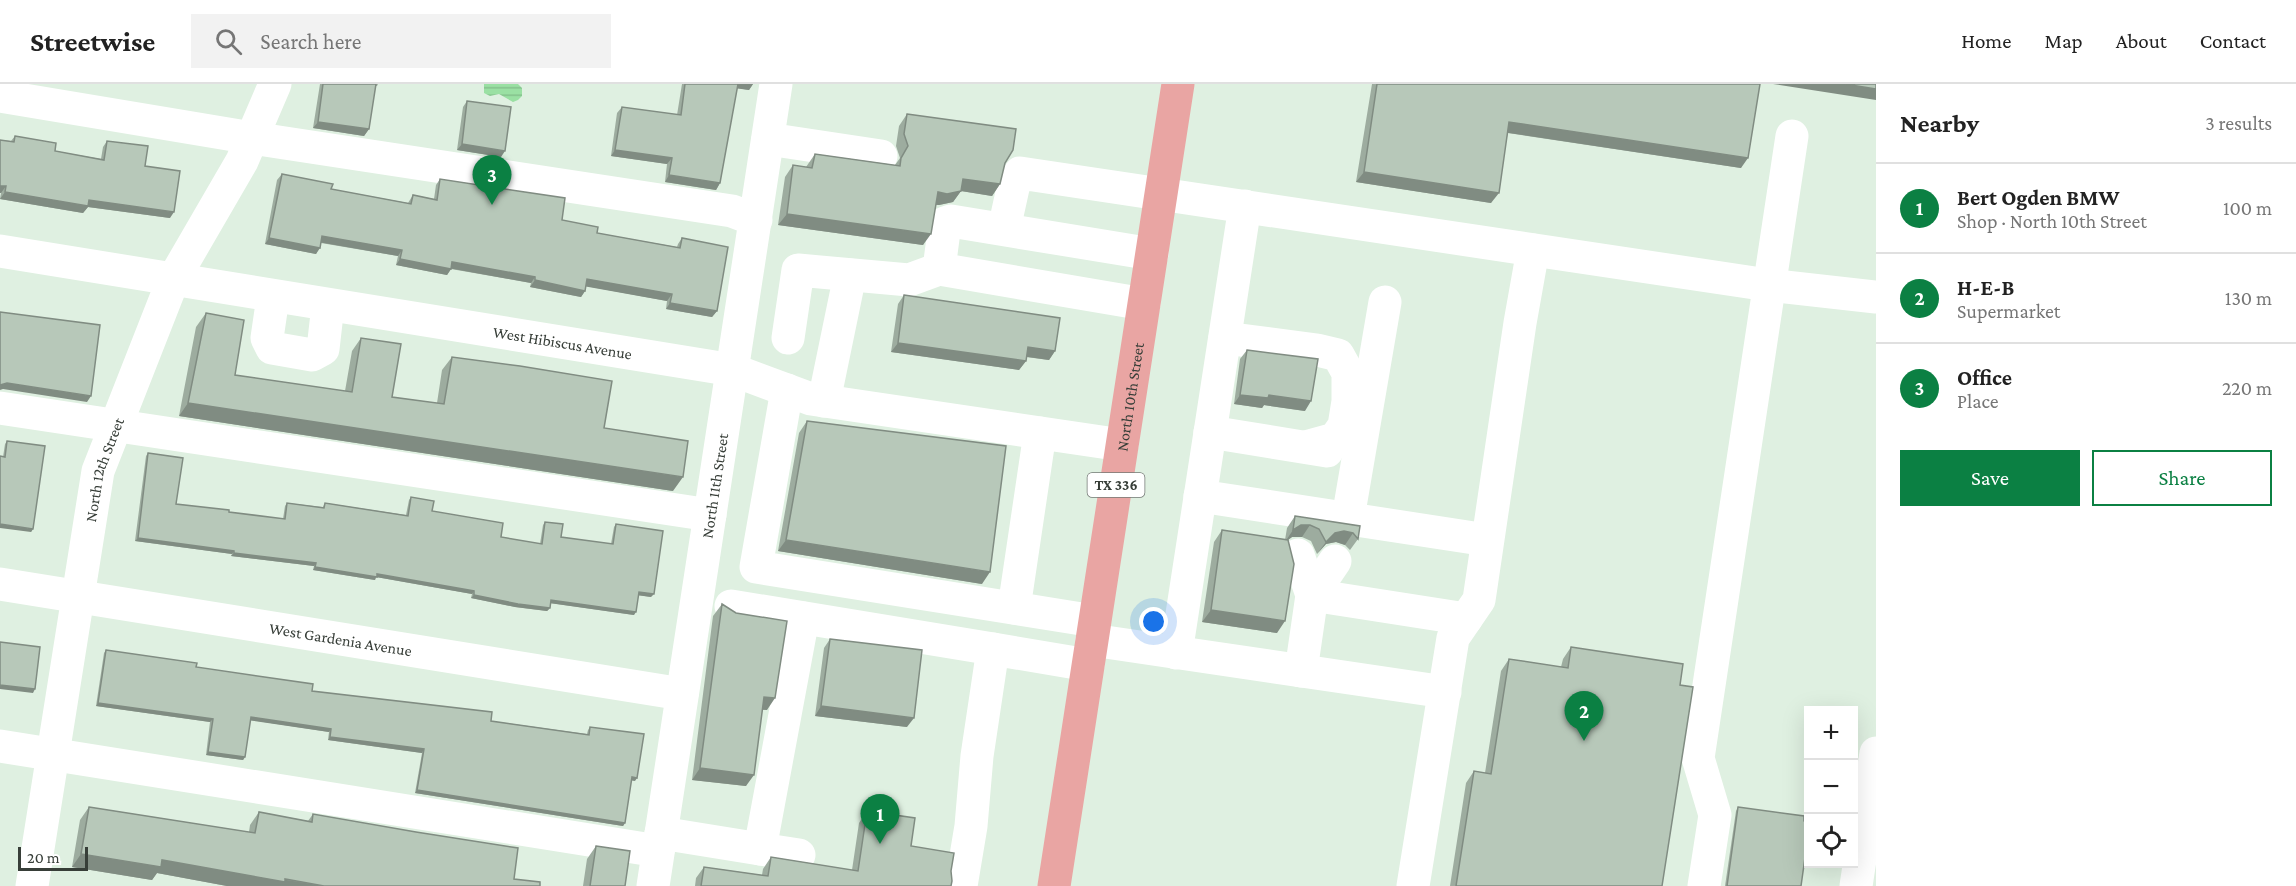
<!DOCTYPE html>
<meta charset="utf-8">
<style>
body{margin:0;font-family:"Crimson Pro",serif;background:#f2f2f2;color:#222}
.controls{position:absolute;right:18px;bottom:18px;display:grid;overflow:hidden;border-radius:0px;box-shadow:0 6px 24px #0002}
.controls button{width:54px;height:54px;display:grid;place-items:center;padding:0;border:0;border-bottom:2px solid #e0e0e0;background:#fff;color:#222;font:30px sans-serif}
.scale{position:absolute;left:18px;bottom:15px;width:70px;box-sizing:border-box;padding-left:6px;border:3px solid #373e38;border-top:0;font-size:16px;line-height:21px;white-space:nowrap;color:#373e38;-webkit-text-stroke:4px #fff;paint-order:stroke}
.you{position:absolute;left:1154px;top:538px;width:21px;height:21px;margin:-15px;border:4px solid #fff;border-radius:50%;background:#1a73e8;box-shadow:0 0 0 9px #1a73e833}
.badge{display:grid;place-items:center;width:39px;height:39px;border-radius:50%;background:#0b8043;color:#fff;font-size:20px;font-weight:700}
.pin{position:absolute;translate:-50% -50px;filter:drop-shadow(0 2px 3px #0008)}
.pin::after{content:'';position:absolute;top:32px;width:21px;height:18px;background:inherit;clip-path:polygon(0 0,100% 0,50% 100%)}
.list{margin:0;padding:0;list-style:none}
h2{display:flex;justify-content:space-between;align-items:center;height:78px;margin:0;padding:0 24px;font-size:26px}
h2 small{font-size:20px;font-weight:400;color:#767676}
.list li{display:grid;grid-template-columns:39px 1fr auto;gap:18px;align-items:center;box-sizing:border-box;height:90px;padding:0 24px;border-top:2px solid #e0e0e0}
.list b{display:block;font-size:22px;white-space:nowrap}
.list p{margin:0;font-size:20px;white-space:nowrap;color:#767676}
.list em{font-size:20px;font-style:normal;color:#767676}
.actions{display:flex;gap:12px;padding:18px 24px}
.actions a{flex:1;padding:14px 0;border:2px solid #0b8043;border-radius:0px;text-align:center;font-size:21px;color:#0b8043}
.actions .main{background:#0b8043;color:#fff}
.icon{flex:none;width:33px;height:33px;fill:none;stroke:currentColor;stroke-width:2;stroke-linecap:round;stroke-linejoin:round}
.map{position:relative;flex:none;width:1876px;height:802px;overflow:hidden}
header{display:flex;align-items:center;gap:36px;box-sizing:border-box;height:84px;padding:0 30px;background:#fff;border-bottom:2px solid #e0e0e0}
header strong{font-size:28px}
nav{display:flex;gap:33px;margin-inline-start:auto;font-size:21px}
.search{width:420px;height:54px;background:#f2f2f2;display:flex;align-items:center;gap:15px;box-sizing:border-box;padding:0 21px;border-radius:0px;color:#767676;font-size:22px}
main{display:flex}
aside{flex:1;background:#fff}
.map>svg:first-child{display:block}
.water{fill:url(#water-rules)}
.lines{fill:none;stroke-linecap:round;stroke-linejoin:round}
.minor{stroke:#fff;stroke-width:33}
.major{stroke:#e9a5a3;stroke-width:33}
.wall{fill:#9dac9f}
.shaded-wall{fill:#808c82}
.building{fill:#b7c8b9;stroke:#808c82;stroke-width:1.5}
.labels{text-anchor:middle;dominant-baseline:central;stroke-width:6;stroke-linejoin:round;paint-order:stroke}
.shield{fill:#fff;stroke:#737874;stroke-width:1.5}
.shield-label{font-size:15px;font-weight:bold;fill:#373e38}
.street-label{font-size:16px;fill:#373e38;stroke:#fff}
</style>
<header>
<strong>Streetwise</strong>
<div class="search"><svg class="icon" aria-label="search" viewBox="0 0 24 24"><circle cx="10" cy="10" r="6"/><path d="M15 15l6 6"/></svg>Search here</div>
<nav><a>Home</a><a>Map</a><a>About</a><a>Contact</a></nav>
</header>
<main>
<div class="map">
<svg width="1876" height="802" viewBox="0 0 1876 802">
<defs>
<pattern id="water-rules" width="6" height="5" patternUnits="userSpaceOnUse" patternTransform="scale(1.5)"><rect width="6" height="5" fill="#9ae0a3"/><path d="M0 2.5h6" fill="none" stroke="#85c18d"/></pattern>
</defs>
<rect width="100%" height="100%" fill="#dff0e1"/>
<path class="water" d="M484,0H518L522,4V12L518,16L513,18L499,10L490,12L484,9Z"/>
<g class="lines">
<g class="minor">
<path d="M0,12L252,54L732,127L756,136"/>
<path d="M768,55L881,72"/>
<path d="M1004,145L1015,95L1020,89L1768,201L1876,213"/>
<path id="s1" d="M0,167L733,286L811,315L1122,361"/>
<path d="M273,213L267,254L272,264L312,271L323,265L328,221"/>
<path d="M1144,220L939,185L945,139L951,137L1152,170"/>
<path d="M788,254L798,186L909,196L939,185"/>
<path d="M1225,254L1317,266L1338,271L1348,289V317L1344,342L1335,355L1306,363"/>
<path d="M787,306L756,483L1094,537"/>
<path d="M824,317L850,191"/>
<path d="M0,324L710,431"/>
<path d="M1210,348L1327,367"/>
<path d="M1200,412L1487,456"/>
<path d="M1348,434L1385,218"/>
<path d="M1298,471L1312,511L1301,587"/>
<path id="s2" d="M0,500L682,610"/>
<path d="M1312,511L1466,535"/>
<path d="M1312,511L1335,477"/>
<path d="M731,522L993,565"/>
<path d="M1014,524L1040,349"/>
<path d="M1092,556L1445,608"/>
<path d="M1176,569L1245,122"/>
<path d="M0,662L658,767"/>
<path d="M661,749L760,765L803,534"/>
<path d="M760,765L799,771"/>
<path id="s3" d="M32,802L98,387L173,196L242,77L275,0"/>
<path id="s4" d="M653,802L776,0"/>
<path d="M961,802L971,742L977,672L993,565L1088,581"/>
<path d="M1413,802L1453,554L1479,516L1520,239L1533,166"/>
<path d="M1704,802L1715,731L1698,674L1792,52"/>
<path d="M1856,802L1876,669"/>
</g>
<path class="major" id="s5" d="M1054,802L1178,0"/>
</g>
<path class="wall" d="M320,0H378L377,2H375L369,45L364,52L313,44Z
M682,0H753L749,6L737,4L720,99L716,106L665,98L667,80L611,72L617,29L622,23L677,31Z
M1372,0H1760L1741,84L1508,49L1491,119L1356,98Z
M467,17L501,73L457,66L463,23Z
M907,30L1005,79L1000,100L992,112L961,107L953,118L939,121H936L923,161L778,141L785,93L793,81L806,83L815,70L895,81L900,74L896,62L899,42Z
M15,52L55,67L101,75L103,63L107,57L145,82L170,134L88,123L83,129L0,115L1,109H0V56L11,57Z
M282,90L331,105L408,119L413,111L434,115L436,101L440,95L562,136L597,149L677,163L678,160L682,154L717,227L712,233L666,225L667,217L586,202L585,207L581,213L530,203L531,199L451,185L447,191L396,181L398,172L321,159L316,170L265,160L277,96Z
M904,211L1055,267L1049,276L1026,273V277L1019,286L891,268L898,220Z
M206,229L235,291L345,307L352,267L361,254L392,313L437,319L442,286L452,273L604,344L673,407L179,332L196,243Z
M1247,266L1305,327L1264,321L1262,324L1234,320L1240,275Z
M807,337L982,500L778,467L799,349Z
M7,357L33,445L31,448L3,373L5,360Z
M148,369L176,420L229,428L283,435L285,422L287,419L323,423L325,419L406,431L409,416L411,413L432,427L501,453L540,460L543,441L545,438L561,453L611,460L614,443L616,440L651,513L638,511L634,531L550,519V524L547,527L515,523L471,514L472,510L376,493L375,496L313,486L314,482L231,472L232,470L135,457L146,372Z
M1295,432L1360,442L1358,455L1350,466L1345,461L1336,458L1326,460L1317,470L1311,457L1302,453H1292L1288,456L1277,549L1202,538L1214,458L1222,446L1285,456L1287,444Z
M722,520L767,626H762L746,702L692,696L713,532Z
M830,555L907,643L815,632L824,564Z
M1571,563L1680,601L1662,802H1450L1466,699L1474,687L1485,689L1501,587L1509,575L1561,583L1563,575Z
M106,566L196,583L312,607L491,637L587,650L588,646L590,643L635,697L631,696L625,739L623,742L415,709L422,669L328,656L329,648L250,636L245,673L243,676L206,671L210,638L96,622L104,569Z
M89,723L249,748L250,741L259,728L308,737L313,730L514,795L540,802H227L157,789L152,796L72,783L80,736Z
M1738,723L1801,802H1725L1736,727Z
M867,727L911,762L951,787V802H695L696,794L704,783L762,791L763,785L771,773L852,786L859,739Z
M596,762L625,802H583L587,775Z"/>
<path class="shaded-wall" d="M736,0H753L749,6L734,4Z
M1773,0H1845L1876,5V16Z
M318,38L369,45L364,52L313,44Z
M1509,38L1748,74L1741,84L1502,48Z
M462,60L505,67L501,73L457,66Z
M615,66L672,74L667,80L611,72Z
M1364,88L1499,109L1491,119L1356,98Z
M669,91L720,99L716,106L665,98Z
M963,95L1000,100L992,112L961,107L953,118L939,121L929,120L938,108Z
M0,102H6L1,109H0Z
M5,108L89,116L174,128L170,134L88,123L83,129L0,115Z
M787,130L931,150L923,161L778,141Z
M322,152L402,166L398,172L318,158Z
M269,154L320,164L316,170L265,160Z
M400,175L451,185L447,191L396,181Z
M452,178L535,193L531,199L448,184Z
M587,195L672,210L667,217L583,202Z
M535,196L585,207L581,213L530,203Z
M670,219L717,227L712,233L666,225Z
M898,259L1026,277L1019,286L891,268Z
M1028,263L1055,267L1049,276L1021,272Z
M7,299L91,312L87,318L3,305L0,306V301Z
M1240,311H1269L1311,317L1305,327L1264,321L1262,324L1234,320Z
M188,319L683,393L673,407L179,332Z
M0,440L33,445L31,448L0,444Z
M1301,441H1310L1302,453H1292L1285,458L1293,446Z
M1344,447L1353,449L1345,461L1336,458L1326,460L1317,470L1326,458L1335,449Z
M138,454L234,467L232,470L135,457Z
M786,456L990,488L982,500L778,467Z
M234,469L316,479L314,482L231,472Z
M315,483L377,490L474,507L472,510L376,493L375,496L313,486Z
M639,508L654,510L651,513L636,511Z
M474,511L550,524L547,527L515,523L471,514Z
M551,516L636,528L634,531L549,519Z
M1211,526L1285,537L1277,549L1202,538Z
M0,601L35,605L33,609L0,605Z
M764,613L775,614L767,626L755,625Z
M98,619L213,635L210,638L96,622Z
M821,622L914,634L907,643L815,632Z
M251,633L331,645L329,648L248,636Z
M330,653L424,665L422,669L328,656Z
M208,668L245,673L243,676L206,671Z
M700,684L754,691L746,702L692,696Z
M632,693L637,694L635,697L630,696Z
M417,706L625,739L623,742L415,709Z
M81,770L162,776L324,802H227L157,789L152,796L72,783Z"/>
<path class="building" d="M323,0H376L369,45L318,38Z
M685,0H738L720,99L669,91L672,74L615,66L622,23L681,31Z
M1377,0H1760L1748,74L1509,38L1499,109L1364,88Z
M1845,0H1876V5Z
M467,17L511,23L505,67L462,60Z
M907,30L1016,45L1013,66L1005,79L1000,100L963,95L961,107L947,110L938,108L931,150L787,130L793,81L812,84L815,70L900,82L901,74L908,62L904,50Z
M15,52L56,59L55,67L104,76L107,57L148,62L145,82L180,87L174,128L89,116L88,122L5,108L6,102H0V56L14,58Z
M282,90L333,100L331,105L411,120L413,111L437,116L440,95L518,107L565,114L562,136L598,143L597,149L680,164L682,154L728,163L717,227L670,219L672,210L587,195L585,207L535,196V193L452,178L451,185L400,175L402,166L322,152L320,164L269,154Z
M904,211L1060,234L1055,267L1028,263L1026,277L898,259Z
M0,228L100,241L91,312L7,299L0,301Z
M206,229L244,236L235,291L352,308L361,254L401,260L392,313L444,320L452,273L520,282L612,297L604,344L688,357L683,393L188,319Z
M1247,266L1318,275L1311,317L1269,311L1268,314L1240,311Z
M807,337L1006,362L990,488L786,456Z
M7,357L45,362L33,445L0,440V372L5,373Z
M148,369L183,374L176,420L229,426V428L285,435L287,419L324,424L325,419L408,432L411,413L434,417L432,427L503,439L501,453L542,460L545,438L563,440L561,453L613,460L616,440L663,447L654,510L639,508L636,528L551,516L550,524L518,520L474,511V507L377,490V493L315,483L316,479L234,469V467L138,454Z
M1295,432L1360,442L1358,455L1353,449L1344,447L1335,449L1326,458L1319,445L1310,441H1301L1293,446Z
M1222,446L1288,456L1294,480L1285,537L1211,526Z
M722,520L736,529L787,537L775,614L764,613L754,691L700,684Z
M830,555L922,566L914,634L821,622Z
M0,558L40,563L35,605L0,601Z
M1571,563L1683,580L1680,601L1693,603L1662,802H1456L1474,687L1491,690L1509,575L1568,584Z
M106,566L197,579L196,583L313,600L312,607L492,628L491,637L589,651L590,643L644,650L637,694L632,693L625,739L417,706L424,665L330,653L331,645L251,633L245,673L208,668L213,635L98,619Z
M89,723L255,749L259,728L312,738L313,730L416,748L518,764L514,795L540,798V802H324L285,795V798L162,776L161,783L81,770Z
M1738,723L1804,732V737L1809,738V745L1801,802H1727Z
M867,727L915,734L911,762L954,769L951,787L952,797L951,802H701L704,783L768,792L771,773L858,787Z
M596,762L630,767L625,802H590Z"/>
<g class="labels">
<rect class="shield" x="1087.5" y="389" width="57" height="24" rx="4.5"/>
<g class="shield-label">
<text x="1116" y="401">TX 336</text>
</g>
<g class="street-label">
<text stroke="none"><textPath href="#s1" startOffset="570">West Hibiscus Avenue</textPath></text>
<text stroke="none"><textPath href="#s5" startOffset="495">North 10th Street</textPath></text>
<text stroke="none"><textPath href="#s3" startOffset="423">North 12th Street</textPath></text>
<text stroke="none"><textPath href="#s4" startOffset="405">North 11th Street</textPath></text>
<text stroke="none"><textPath href="#s2" startOffset="345">West Gardenia Avenue</textPath></text>
</g>
</g>
</svg>
<div class="controls">
<button>+</button>
<button>−</button>
<button><svg class="icon" aria-label="locate" viewBox="0 0 24 24"><circle cx="12" cy="12" r="6"/><path d="M12 2v4M12 18v4M2 12h4M18 12h4"/></svg></button>
</div>
<div class="scale">20 m</div>
<div class="you"></div>
<div class="pin badge" style="left:880px;top:760px">1</div>
<div class="pin badge" style="left:1584px;top:657px">2</div>
<div class="pin badge" style="left:492px;top:121px">3</div>
</div>
<aside>
<h2>Nearby<small>3 results</small></h2>
<ul class="list">
<li><span class="badge">1</span><div><b>Bert Ogden BMW</b><p>Shop · North 10th Street</p></div><em>100 m</em></li>
<li><span class="badge">2</span><div><b>H-E-B</b><p>Supermarket</p></div><em>130 m</em></li>
<li><span class="badge">3</span><div><b>Office</b><p>Place</p></div><em>220 m</em></li>
</ul>
<div class="actions"><a class="main">Save</a><a>Share</a></div>
</aside>
</main>
